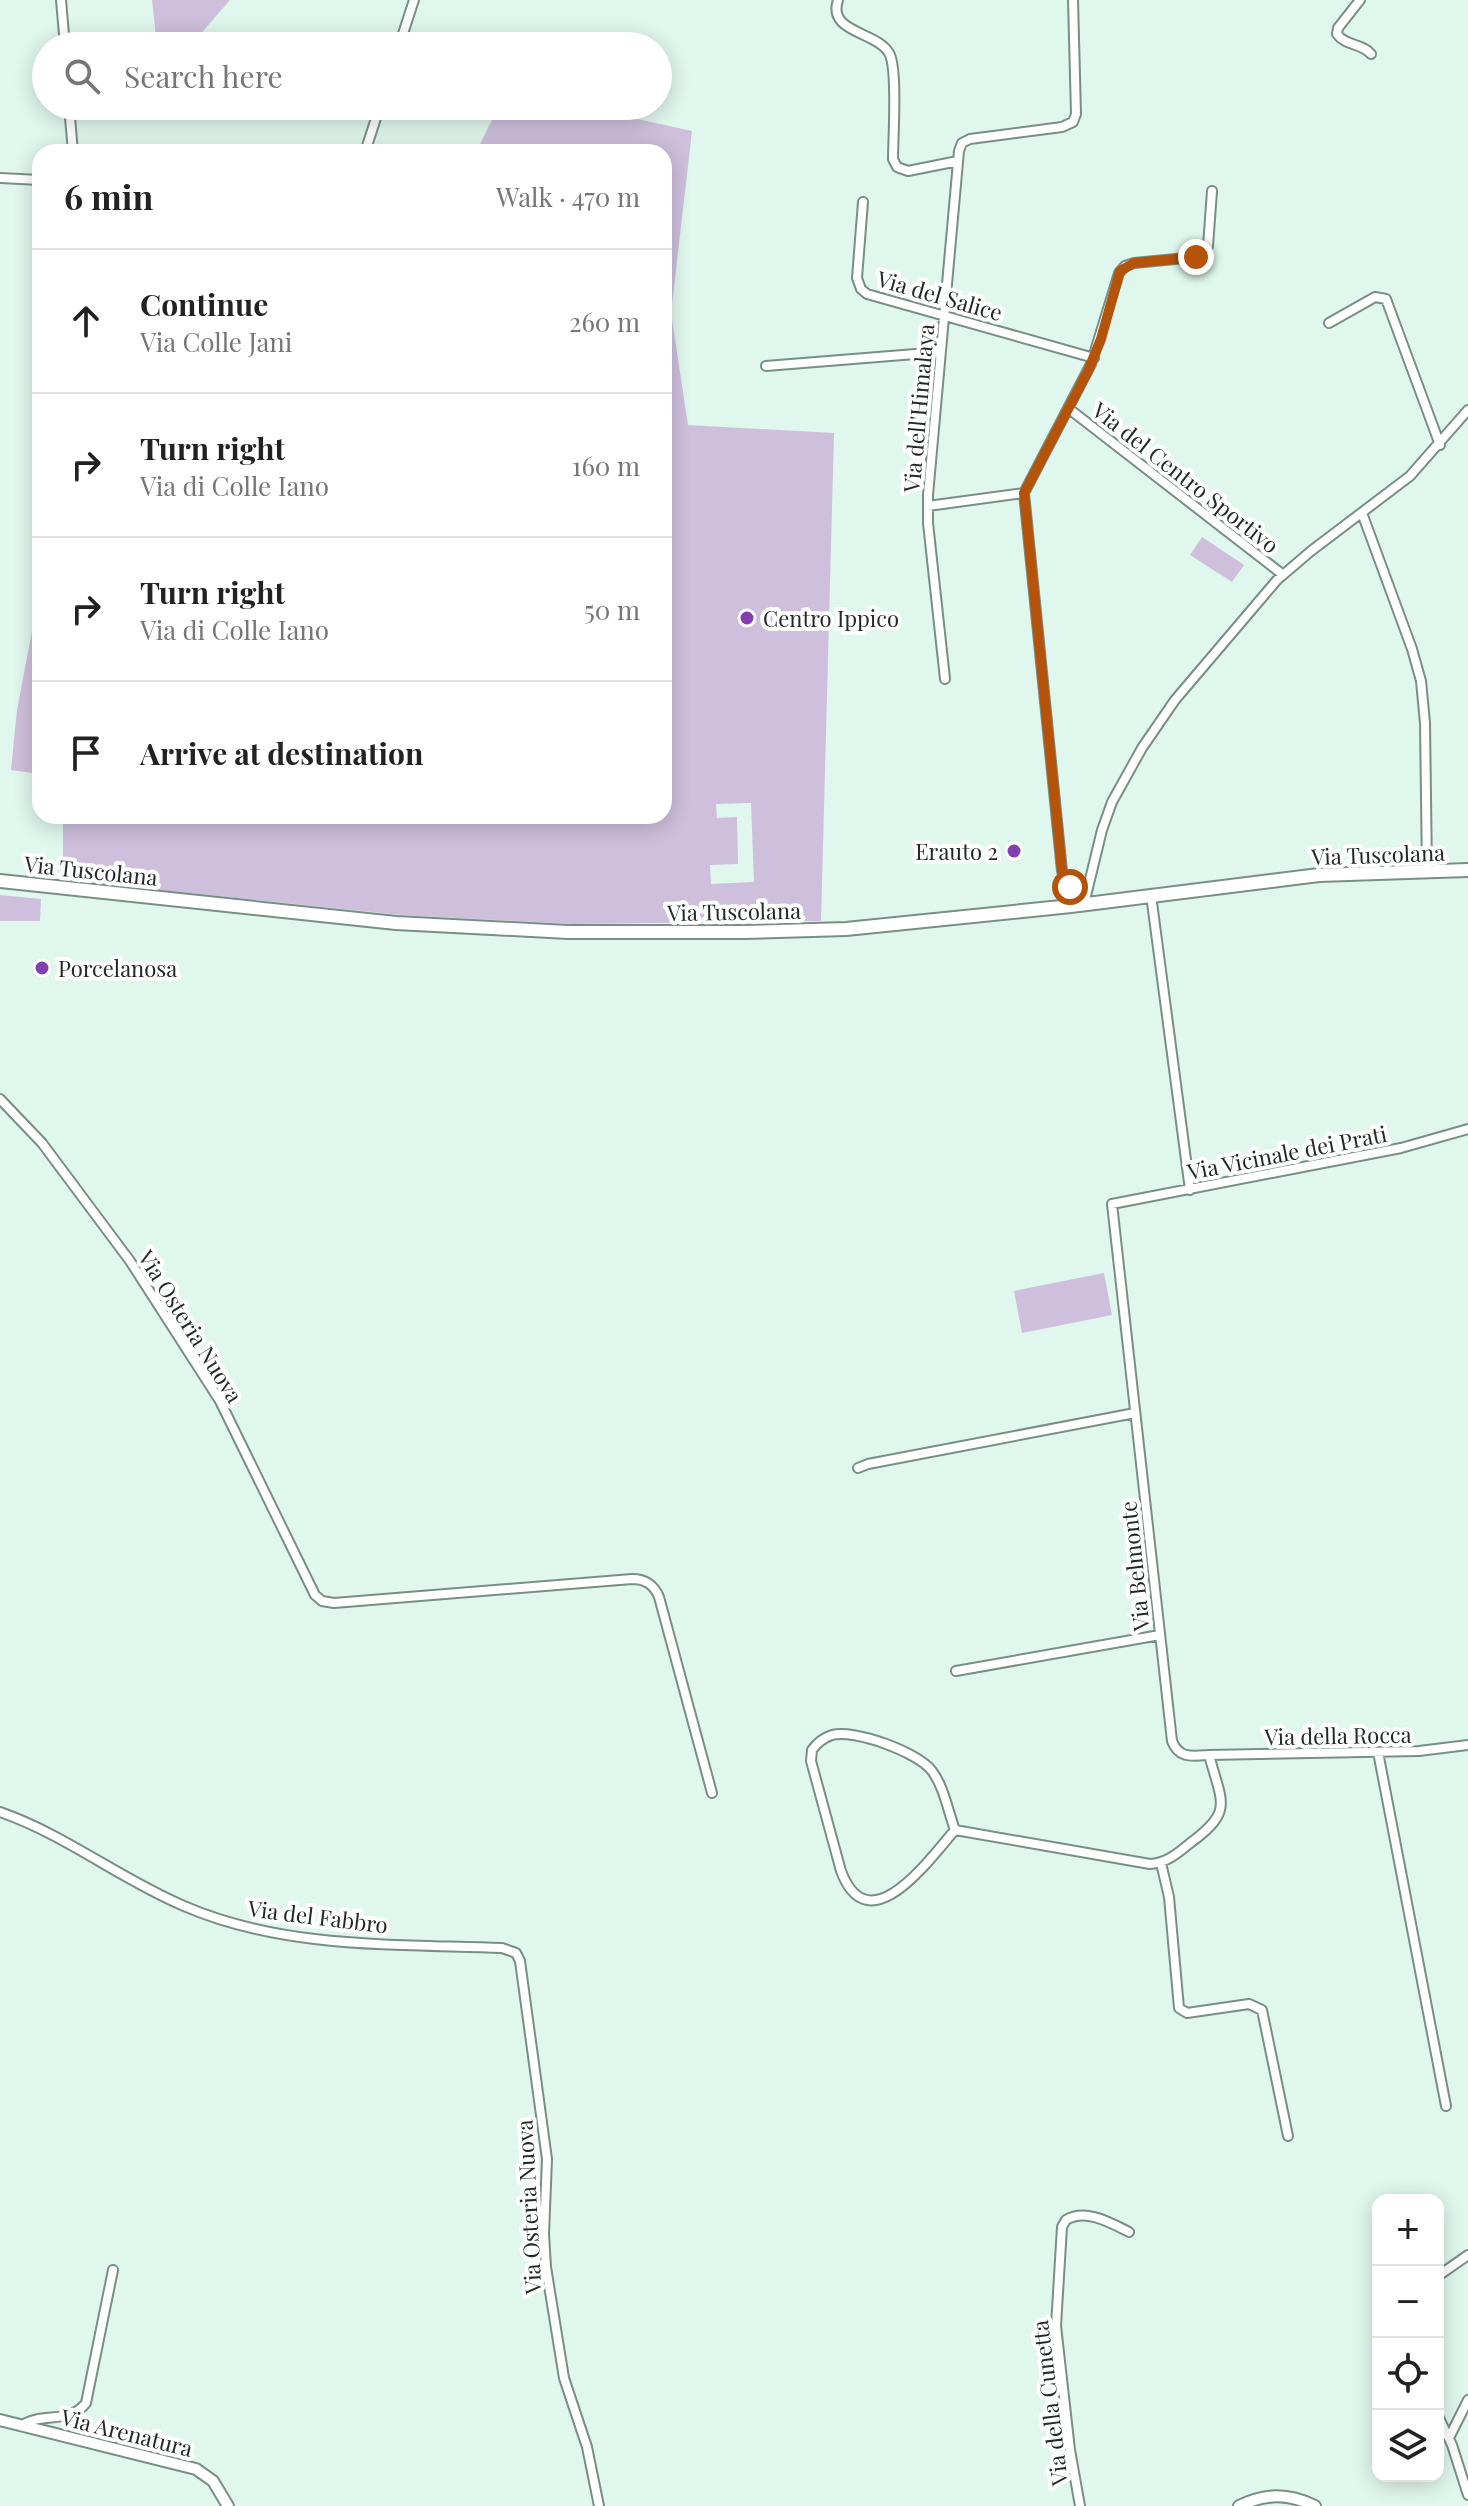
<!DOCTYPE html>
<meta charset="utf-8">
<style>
body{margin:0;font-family:"Playfair Display",serif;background:#f2f2f2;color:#222}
.controls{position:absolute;right:24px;bottom:24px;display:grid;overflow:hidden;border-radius:16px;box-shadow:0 4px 20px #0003}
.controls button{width:72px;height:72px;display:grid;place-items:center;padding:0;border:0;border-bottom:2px solid #e0e0e0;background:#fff;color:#222;font:40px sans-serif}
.stop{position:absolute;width:24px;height:24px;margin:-18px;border:6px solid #b45309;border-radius:50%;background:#fff}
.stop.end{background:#b45309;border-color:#fff;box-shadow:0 2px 8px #0008}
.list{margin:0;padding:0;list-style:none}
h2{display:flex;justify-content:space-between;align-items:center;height:104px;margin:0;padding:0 32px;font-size:34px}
h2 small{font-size:26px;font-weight:400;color:#767676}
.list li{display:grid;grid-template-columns:52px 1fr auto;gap:24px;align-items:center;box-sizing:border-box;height:144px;padding:0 32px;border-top:2px solid #e0e0e0}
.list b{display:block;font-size:30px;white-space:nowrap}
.list p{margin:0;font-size:26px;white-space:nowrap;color:#767676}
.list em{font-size:26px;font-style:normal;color:#767676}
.icon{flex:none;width:44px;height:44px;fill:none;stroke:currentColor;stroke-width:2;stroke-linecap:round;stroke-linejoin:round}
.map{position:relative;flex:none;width:1468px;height:2506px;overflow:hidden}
.search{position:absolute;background:#fff;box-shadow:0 4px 20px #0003;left:32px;top:32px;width:640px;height:88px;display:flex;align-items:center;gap:20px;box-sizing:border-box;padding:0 28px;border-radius:44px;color:#767676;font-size:30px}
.panel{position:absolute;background:#fff;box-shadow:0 4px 20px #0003;left:32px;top:144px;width:640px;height:680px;border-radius:24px}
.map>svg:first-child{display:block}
.green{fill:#cebfdc;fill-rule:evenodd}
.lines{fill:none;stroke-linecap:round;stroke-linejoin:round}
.minor-casing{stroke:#798e86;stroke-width:12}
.tertiary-casing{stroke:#798e86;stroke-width:14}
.secondary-casing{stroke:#798e86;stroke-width:16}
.minor{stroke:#fff;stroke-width:8}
.tertiary{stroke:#fff;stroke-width:10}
.secondary{stroke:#fff;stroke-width:12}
.route{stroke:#b45309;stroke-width:10}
.poi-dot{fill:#823fb2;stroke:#fefefe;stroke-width:3}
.labels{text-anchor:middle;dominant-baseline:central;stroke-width:8;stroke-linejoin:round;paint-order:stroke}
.street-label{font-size:22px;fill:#222a27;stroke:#fefefe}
.poi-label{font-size:22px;fill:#222a27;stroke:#fefefe;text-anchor:start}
</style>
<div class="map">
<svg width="1468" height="2506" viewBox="0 0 1468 2506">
<rect width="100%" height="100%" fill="#e0f7ee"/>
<path class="green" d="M152,0H230L190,46H157Z
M499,106H578L692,131L671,313L688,425L834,433L821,921L573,924L401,915L63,880V816H664V152H476ZM751,803L754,882L711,884L710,865L738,864L737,817L717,818L716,804Z
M1202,537L1244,565L1232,582L1190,555Z
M40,589V774L11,770L17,710Z
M0,895L41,899L40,921H0Z
M1104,1273L1112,1315L1022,1333L1014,1291Z"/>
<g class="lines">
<defs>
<path id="minor" d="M61,0L65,46
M838,0C827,33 876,31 889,53C898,67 893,138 893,159L897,167L908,171L958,161
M1360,0L1338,28L1337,34C1345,46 1362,43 1371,54
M399,46L414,0
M69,106L73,152
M365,152L380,106
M0,178L40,180
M863,202L857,278L861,289L867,294L1094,358
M1329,323L1375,297L1386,299L1440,445
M766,366L940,352
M1068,408L1282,574
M1024,493L1062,871L1070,887L1086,895
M928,506L1024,493L1091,364L1119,273L1125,266L1134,263L1196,257L1205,253L1208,246L1212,191
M1362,513L1412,649L1421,681L1425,723L1427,871
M945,679L928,523V495L959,151L962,143L970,139L1062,127L1073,122L1076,114L1073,0
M1151,895L1190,1190
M1084,904L1102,830L1112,802L1142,748L1175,700L1277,580L1311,551L1410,476L1468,410
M0,1099L42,1143L130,1261L220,1401L315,1595L322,1601L334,1603L632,1579C646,1579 654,1585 659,1597L712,1793
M858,1468L868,1464L1135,1413
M956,1671L1160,1635
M1378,1752L1446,2106
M1209,1755L1419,1751L1468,1745
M0,1812C66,1835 120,1879 184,1906C283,1949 396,1944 502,1948L516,1953L520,1961L547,2159L544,2234L546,2267L564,2378L587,2447L599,2506
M955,1830C931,1857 869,1946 841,1871L811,1761L812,1750C817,1743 823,1738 832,1735C854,1729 918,1752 932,1771C944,1787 948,1811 955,1830L1150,1864C1166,1863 1177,1854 1189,1844C1234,1811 1222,1804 1209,1755C1192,1756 1179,1759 1172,1741L1112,1204L1401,1148L1468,1129
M1161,1863L1169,1897L1179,2008L1187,2013L1249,2004L1262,2010L1288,2136
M1438,2276L1468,2255
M1438,2416L1452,2445L1468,2495
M21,2426C42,2411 69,2425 86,2403L113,2270
M1449,2438L1468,2400
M1080,2506L1070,2450L1056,2326L1062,2227L1066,2220C1086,2208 1111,2223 1129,2232"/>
<path id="tertiary" d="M0,2420L196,2469L213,2481L228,2506
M1239,2506C1266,2493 1288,2493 1315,2506"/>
<path id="secondary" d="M0,881L396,923L568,932H744L846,929L1071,906L1319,875L1468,870"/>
</defs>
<use href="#minor" class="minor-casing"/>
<use href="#tertiary" class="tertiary-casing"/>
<use href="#secondary" class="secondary-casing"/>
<use href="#minor" class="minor"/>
<use href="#tertiary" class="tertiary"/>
<use href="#secondary" class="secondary"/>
</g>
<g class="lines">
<path class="route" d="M1070,887L1062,871L1024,493L1088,371L1101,339L1120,271L1134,263L1196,257"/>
</g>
<g class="poi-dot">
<circle cx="747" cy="618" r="8"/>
<circle cx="1014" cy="851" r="8"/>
<circle cx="42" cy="968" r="8"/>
</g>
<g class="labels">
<g class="street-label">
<text transform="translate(940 295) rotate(16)">Via del Salice</text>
<text transform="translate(918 408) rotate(-85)">Via dell'Himalaya</text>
<text transform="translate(1186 477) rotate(38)">Via del Centro Sportivo</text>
<text transform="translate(1378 854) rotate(-2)">Via Tuscolana</text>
<text transform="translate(91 870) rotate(6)">Via Tuscolana</text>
<text transform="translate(734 911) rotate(-1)">Via Tuscolana</text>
<text transform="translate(1287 1152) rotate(-11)">Via Vicinale dei Prati</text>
<text transform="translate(191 1326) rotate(58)">Via Osteria Nuova</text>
<text transform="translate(1134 1566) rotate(-96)">Via Belmonte</text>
<text transform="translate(1338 1735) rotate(-1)">Via della Rocca</text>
<text transform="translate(318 1916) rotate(7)">Via del Fabbro</text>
<text transform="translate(528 2207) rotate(-93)">Via Osteria Nuova</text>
<text transform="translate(1049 2403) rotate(-97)">Via della Cunetta</text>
<text transform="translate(127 2432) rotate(14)">Via Arenatura</text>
</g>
<g class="poi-label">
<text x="763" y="618">Centro Ippico</text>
<text x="998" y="851" text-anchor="end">Erauto 2</text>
<text x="58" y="968">Porcelanosa</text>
</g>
</g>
</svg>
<div class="controls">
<button>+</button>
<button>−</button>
<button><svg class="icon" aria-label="locate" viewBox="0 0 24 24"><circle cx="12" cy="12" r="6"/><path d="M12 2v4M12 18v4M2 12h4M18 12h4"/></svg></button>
<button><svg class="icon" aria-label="layers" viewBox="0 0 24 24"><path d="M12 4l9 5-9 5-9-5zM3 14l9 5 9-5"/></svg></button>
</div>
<div class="stop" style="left:1070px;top:887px"></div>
<div class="stop end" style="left:1196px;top:257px"></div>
<div class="search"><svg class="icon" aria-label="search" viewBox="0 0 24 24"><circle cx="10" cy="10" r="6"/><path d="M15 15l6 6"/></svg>Search here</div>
<section class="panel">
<h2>6 min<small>Walk · 470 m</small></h2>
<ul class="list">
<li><svg class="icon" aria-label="ahead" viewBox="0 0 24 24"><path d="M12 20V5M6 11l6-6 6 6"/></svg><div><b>Continue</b><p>Via Colle Jani</p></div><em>260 m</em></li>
<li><svg class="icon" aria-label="right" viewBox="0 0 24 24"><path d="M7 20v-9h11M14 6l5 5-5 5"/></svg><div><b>Turn right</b><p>Via di Colle Iano</p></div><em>160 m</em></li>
<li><svg class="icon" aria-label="right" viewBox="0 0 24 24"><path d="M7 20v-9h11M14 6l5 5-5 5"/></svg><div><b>Turn right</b><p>Via di Colle Iano</p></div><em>50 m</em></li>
<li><svg class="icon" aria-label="arrive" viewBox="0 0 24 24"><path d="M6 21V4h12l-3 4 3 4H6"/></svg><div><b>Arrive at destination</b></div></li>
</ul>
</section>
</div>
